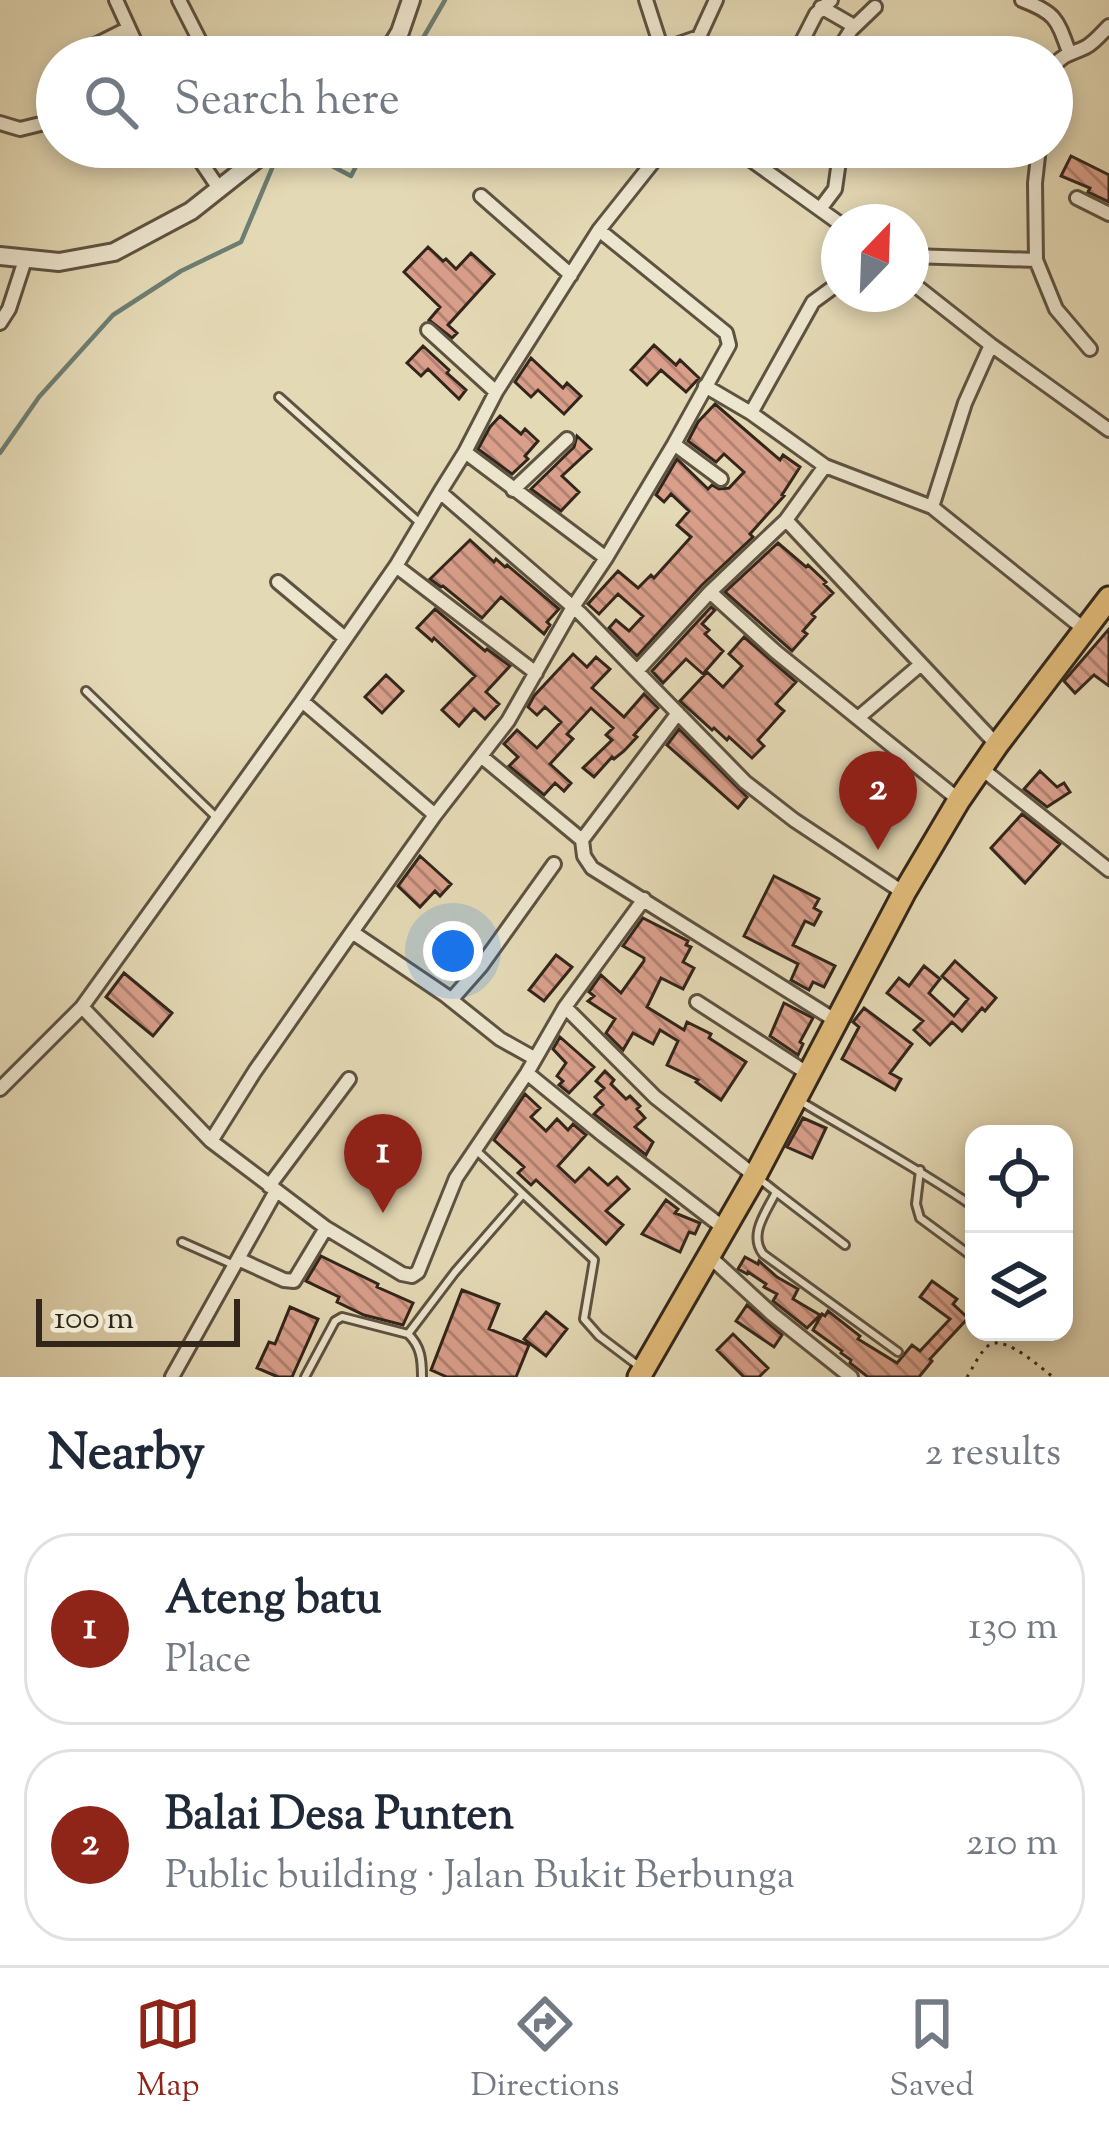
<!DOCTYPE html>
<meta charset="utf-8">
<style>
body{margin:0;font-family:"Sorts Mill Goudy",serif;background:#f6f6f7;color:#1f2937}
.controls{position:absolute;right:36px;bottom:36px;display:grid;overflow:hidden;border-radius:24px;box-shadow:0 6px 18px #0003}
.controls button{width:108px;height:108px;display:grid;place-items:center;padding:0;border:0;border-bottom:3px solid #e0e1e3;background:#fff;color:#1f2937;font:60px sans-serif}
.compass{position:absolute;left:821px;top:204px;width:108px;height:108px;border-radius:50%;background:#fff;box-shadow:0 6px 18px #0003;rotate:23deg}
.scale{position:absolute;left:36px;bottom:30px;width:204px;box-sizing:border-box;padding-left:12px;border:6px solid #32251a;border-top:0;font-size:33px;line-height:42px;white-space:nowrap;color:#32251a;-webkit-text-stroke:9px #ede6cf;paint-order:stroke}
.you{position:absolute;left:453px;top:951px;width:42px;height:42px;margin:-30px;border:9px solid #fff;border-radius:50%;background:#1a73e8;box-shadow:0 0 0 18px #1a73e833}
.badge{display:grid;place-items:center;width:78px;height:78px;border-radius:50%;background:#8f2418;color:#fff;font-size:39px;font-weight:700}
.pin{position:absolute;translate:-50% -99px;filter:drop-shadow(0 3px 6px #0008)}
.pin::after{content:'';position:absolute;top:63px;width:42px;height:36px;background:inherit;clip-path:polygon(0 0,100% 0,50% 100%)}
.list{margin:0;padding:0;list-style:none}
h2{display:flex;justify-content:space-between;align-items:center;height:156px;margin:0;padding:0 48px;font-size:51px}
h2 small{font-size:39px;font-weight:400;color:#747a83}
.list li{display:grid;grid-template-columns:78px 1fr auto;gap:36px;align-items:center;box-sizing:border-box;height:192px;margin:0 24px 24px;padding:0 24px;border:3px solid #e0e1e3;border-radius:48px}
.list b{display:block;font-size:45px;white-space:nowrap}
.list p{margin:0;font-size:39px;white-space:nowrap;color:#747a83}
.list em{font-size:39px;font-style:normal;color:#747a83}
.icon{flex:none;width:66px;height:66px;fill:none;stroke:currentColor;stroke-width:2;stroke-linecap:round;stroke-linejoin:round}
.map{position:relative;flex:none;width:1109px;height:1377px;overflow:hidden}
.search{position:absolute;background:#fff;box-shadow:0 6px 18px #0003;left:36px;right:36px;top:36px;height:132px;display:flex;align-items:center;gap:30px;box-sizing:border-box;padding:0 42px;border-radius:66px;color:#747a83;font-size:45px}
.sheet{height:588px;background:#fff}
nav{display:flex;justify-content:space-around;align-items:center;box-sizing:border-box;height:168px;border-top:3px solid #e0e1e3;background:#fff;font-size:33px;color:#747a83}
nav a{display:grid;justify-items:center;gap:6px}
nav .on{color:#8f2418}
.map>svg:first-child{display:block}
.lines{fill:none;stroke-linecap:round;stroke-linejoin:round}
.stream{stroke:#6d7e72;stroke-width:4.5}
.building{fill:url(#building-back-hatch);stroke:#32251a;stroke-width:3}
.service-casing{stroke:#5e5241;stroke-width:12}
.minor-casing{stroke:#5e5241;stroke-width:18}
.tertiary-casing{stroke:#5e5241;stroke-width:22}
.primary-casing{stroke:#32251a;stroke-width:27}
.path{stroke:#32251a;stroke-width:3;stroke-dasharray:3 6;stroke-linecap:butt}
.service{stroke:#ede6cf;stroke-width:6}
.minor{stroke:#ede6cf;stroke-width:12}
.tertiary{stroke:#ede6cf;stroke-width:16}
.primary{stroke:#e2bc7a;stroke-width:21}
</style>
<div class="map">
<svg width="1109" height="1377" viewBox="0 0 1109 1377">
<defs>
<pattern id="building-back-hatch" width="6" height="6" patternUnits="userSpaceOnUse" patternTransform="scale(3)"><rect width="6" height="6" fill="#d99f8b"/><path d="M-1 5l2 2M0 0l6 6M5-1l2 2" fill="none" stroke="#b18171"/></pattern>
</defs>
<rect width="100%" height="100%" fill="#e4d9b5"/>
<filter id="stains"><feTurbulence type="fractalNoise" baseFrequency=".00167" numOctaves="4"/><feColorMatrix values="0 0 0 0 .2 0 0 0 0 .09 0 0 0 0 .02 0 0 0 .5 -.17"/></filter>
<radialGradient id="worn" r=".72"><stop offset=".6" stop-color="#630" stop-opacity="0"/><stop offset="1" stop-color="#630" stop-opacity=".3"/></radialGradient>
<g class="lines">
<path class="stream" d="M412,57L445,0
M296,147L351,176L366,147
M0,453L39,397L113,315L181,271L241,242L281,147"/>
</g>
<path class="building" d="M1071,156L1109,175V202L1088,192L1090,188L1061,176Z
M428,247L443,261L446,259L456,269L471,253L494,274L448,325L457,333L452,338L429,320L440,307L404,272Z
M654,345L676,365L680,360L699,378L686,392L661,370L647,385L631,370Z
M423,346L449,370L447,373L466,390L459,399L428,369L421,376L407,363Z
M531,358L563,388L567,383L581,396L564,414L538,390L531,397L515,382Z
M715,404L780,460L783,455L800,467L782,495L784,496L750,534L753,537L702,585L637,656L609,628L616,620L629,631L643,616L618,594L599,614L588,604L618,571L638,588L651,575L654,578L691,537L677,525L689,511L671,494L664,502L656,495L677,459L708,489L712,485L719,489L729,488L744,472L724,454L716,462L688,441L698,422Z
M500,416L521,434L525,429L538,441L525,456L528,459L512,474L478,449L490,427Z
M577,436L591,449L562,476L579,492L561,511L531,489L574,447Z
M470,540L494,562L496,559L505,567L507,565L559,609L547,622L550,625L544,634L501,597L482,618L443,586L441,587L430,579Z
M778,543L806,567L808,565L826,582L824,584L833,593L812,614L815,617L803,631L807,634L792,651L725,592Z
M711,607L715,610L702,624L709,630L705,634L723,651L703,674L686,659L663,683L652,671Z
M435,609L485,651L487,649L510,666L486,692L499,704L485,719L474,709L459,726L442,710L475,676L434,638L432,641L417,628Z
M1109,629V686L1094,675L1075,693L1064,681Z
M744,637L796,682L776,704L784,711L758,740L764,746L752,758L729,737L727,740L714,728L712,730L680,701L707,672L723,687L742,666L729,654Z
M573,654L587,667L596,657L610,669L592,688L624,717L644,694L658,708L634,735L637,737L624,751L614,759L612,757L594,777L583,768L612,740L606,735L613,728L591,708L567,734L573,739L550,764L571,783L564,791L555,783L544,795L509,766L518,757L504,744L517,730L537,748L561,722L545,707L537,715L528,707L534,696Z
M386,675L403,691L382,713L365,697Z
M679,729L747,797L738,808L667,745Z
M1040,771L1057,787L1064,783L1070,792L1047,807L1024,789Z
M1022,814L1060,844L1025,883L991,848Z
M420,856L451,884L440,896L435,891L420,907L398,886Z
M774,876L819,899L814,908L821,912L814,925L805,921L793,945L835,966L824,987L813,982L809,990L791,980L798,964L744,936Z
M643,918L688,941L686,945L691,947L683,962L694,968L683,989L661,978L647,1007L684,1030L687,1022L711,1034L709,1038L746,1062L721,1100L696,1082L698,1080L667,1065L678,1041L660,1030L653,1044L633,1033L623,1050L606,1033L615,1019L588,1001L594,996L589,992L601,975L621,993L644,961V958L623,946Z
M556,955L572,967L544,1001L529,990Z
M955,961L996,998L985,1011L982,1008L962,1031L952,1022L930,1045L914,1030L923,1021L887,993L899,978L909,986L924,966L940,979L929,993L954,1016L968,999L942,976Z
M124,973L172,1013L153,1036L106,997Z
M784,1003L813,1018L800,1042L803,1044L798,1055L770,1036Z
M864,1008L912,1044L890,1073L901,1079L895,1090L842,1059L859,1027L853,1022Z
M560,1037L594,1067L569,1093L559,1085L563,1081L557,1076L566,1063L553,1049Z
M605,1071L614,1080L611,1084L626,1099L630,1096L640,1106L637,1109L645,1118L635,1127L653,1142L646,1155L594,1114L603,1105L595,1097L604,1088L596,1081Z
M525,1094L540,1108L531,1117L546,1131L557,1119L568,1130L573,1124L586,1135L558,1166L575,1182L589,1168L608,1185L617,1177L629,1189L606,1211L623,1225L606,1244L536,1180L531,1185L518,1173L524,1167L494,1140Z
M803,1118L826,1128L812,1158L787,1147Z
M666,1200L678,1209L675,1213L700,1223L695,1234L689,1232L680,1252L642,1234Z
M321,1256L378,1284L377,1287L413,1303L403,1325L364,1315L337,1302L339,1297L306,1281Z
M745,1257L758,1264L759,1261L777,1277L798,1289L793,1299L820,1315L807,1328L773,1301L777,1294L764,1287L766,1284L748,1272L747,1274L738,1269Z
M932,1281L957,1299L953,1304L968,1318L930,1359L932,1361L919,1377H868L850,1363L851,1360L841,1353L842,1351L813,1330L822,1314L825,1316L828,1311L860,1336L858,1339L897,1363L912,1345L920,1351L950,1319L920,1297Z
M462,1290L499,1304L489,1329L529,1345L516,1377H447L431,1370Z
M747,1305L782,1335L774,1347L736,1321Z
M290,1307L318,1319L292,1377H278L257,1368L269,1342L275,1344Z
M546,1312L567,1329L546,1356L524,1339Z
M733,1334L768,1368L759,1377H744L717,1350Z"/>
<g class="lines">
<defs>
<path id="service" d="M279,397L420,523
M86,691L217,818
M800,1101C858,1136 918,1168 974,1207
M477,1151L523,1194
M920,1170L916,1204L920,1218L974,1258
M761,1180L776,1192C767,1211 748,1234 763,1254L898,1352
M776,1192L845,1245
M182,1242L234,1265
M408,1334C421,1346 422,1360 422,1377
M305,1377L335,1321L342,1317L408,1334L455,1272L523,1194L594,1260L584,1319L599,1336L640,1367"/>
<path id="minor" d="M116,0L142,57
M179,0L208,57
M646,0L664,56
M1022,0C1056,13 1057,19 1069,52
M821,7L854,26
M91,47L127,29
M662,50L699,37L716,0
M794,57L816,14L831,0
M834,57L851,30L875,7
M1052,68C1062,54 1072,54 1086,47C1095,42 1102,33 1109,26
M0,123L20,129L57,120
M191,147L220,190
M665,147L599,230L496,392L465,452L440,492L580,613L745,782L794,820L904,893
M733,147L839,223
M481,196L571,275
M1077,198L1109,214
M820,209L835,189L841,147
M911,256L1036,260L1035,183L1039,147
M1036,260L1056,309L1090,349
M911,282L991,345L1109,430
M0,323L9,309L25,260
M428,330L496,392
M991,345L965,403L932,507L1084,629
M705,386L751,413L825,466L932,507
M751,413L813,302L839,283
M674,444L721,479
M465,452L606,558
M513,490L567,439
M786,520L997,745
M396,566L536,673
M278,582L345,638
M710,592L776,652L959,800
M638,670L710,592L786,520L825,466
M302,701L396,566L440,492
M678,713L582,840L584,856L592,868L838,1022
M859,717L920,665
M481,756L582,840
M982,769L1109,870
M451,1000L481,966L554,864
M697,1002L810,1075
M82,1007L211,1141L326,1228L402,1274L412,1276L418,1272L456,1178L527,1073L565,1007L644,899
M565,1007L655,1097L755,1176
M534,1058L500,1039L445,995L352,932L435,815L508,721L573,607L606,558L674,444L729,345L726,333L599,230
M527,1073L603,1135L725,1229
M0,1089L82,1007L302,701L435,815
M211,1141L255,1071L352,932
M269,1186L349,1079
M710,1257L772,1314L851,1377
M238,1259L284,1280L294,1281L326,1228
M172,1377L276,1191"/>
<path id="tertiary" d="M385,57L400,32L411,0
M0,256L59,262L114,252L191,211L272,147"/>
<path id="primary" d="M639,1377L755,1176L904,893L959,800L997,745L1109,598"/>
</defs>
<use href="#service" class="service-casing"/>
<use href="#minor" class="minor-casing"/>
<use href="#tertiary" class="tertiary-casing"/>
<use href="#primary" class="primary-casing"/>
<path class="path" d="M967,1377C973,1368 981,1349 991,1344C1007,1337 1040,1367 1053,1377"/>
<use href="#service" class="service"/>
<use href="#minor" class="minor"/>
<use href="#tertiary" class="tertiary"/>
<use href="#primary" class="primary"/>
</g>
<rect width="100%" height="100%" filter="url(#stains)"/>
<rect width="100%" height="100%" fill="url(#worn)"/>
</svg>
<div class="controls">
<button><svg class="icon" aria-label="locate" viewBox="0 0 24 24"><circle cx="12" cy="12" r="6"/><path d="M12 2v4M12 18v4M2 12h4M18 12h4"/></svg></button>
<button><svg class="icon" aria-label="layers" viewBox="0 0 24 24"><path d="M12 4l9 5-9 5-9-5zM3 14l9 5 9-5"/></svg></button>
</div>
<svg class="compass" viewBox="-18 -18 36 36"><path d="M0-13l5 13h-10z" fill="#e53935"/><path d="M0 13l5-13h-10z" fill="#747a83"/></svg>
<div class="scale">100 m</div>
<div class="you"></div>
<div class="pin badge" style="left:383px;top:1213px">1</div>
<div class="pin badge" style="left:878px;top:850px">2</div>
<div class="search"><svg class="icon" aria-label="search" viewBox="0 0 24 24"><circle cx="10" cy="10" r="6"/><path d="M15 15l6 6"/></svg>Search here</div>
</div>
<section class="sheet">
<h2>Nearby<small>2 results</small></h2>
<ul class="list">
<li><span class="badge">1</span><div><b>Ateng batu</b><p>Place</p></div><em>130 m</em></li>
<li><span class="badge">2</span><div><b>Balai Desa Punten</b><p>Public building · Jalan Bukit Berbunga</p></div><em>210 m</em></li>
</ul>
</section>
<nav>
<a class="on"><svg class="icon" aria-label="map" viewBox="0 0 24 24"><path d="M3 6l6-2 6 2 6-2v14l-6 2-6-2-6 2zM9 4v14M15 6v14"/></svg>Map</a>
<a><svg class="icon" aria-label="directions" viewBox="0 0 24 24"><path d="M12 3l9 9-9 9-9-9zM9 14v-3h6M13 9l2 2-2 2"/></svg>Directions</a>
<a><svg class="icon" aria-label="saved" viewBox="0 0 24 24"><path d="M7 4h10v16l-5-4-5 4z"/></svg>Saved</a>
</nav>
